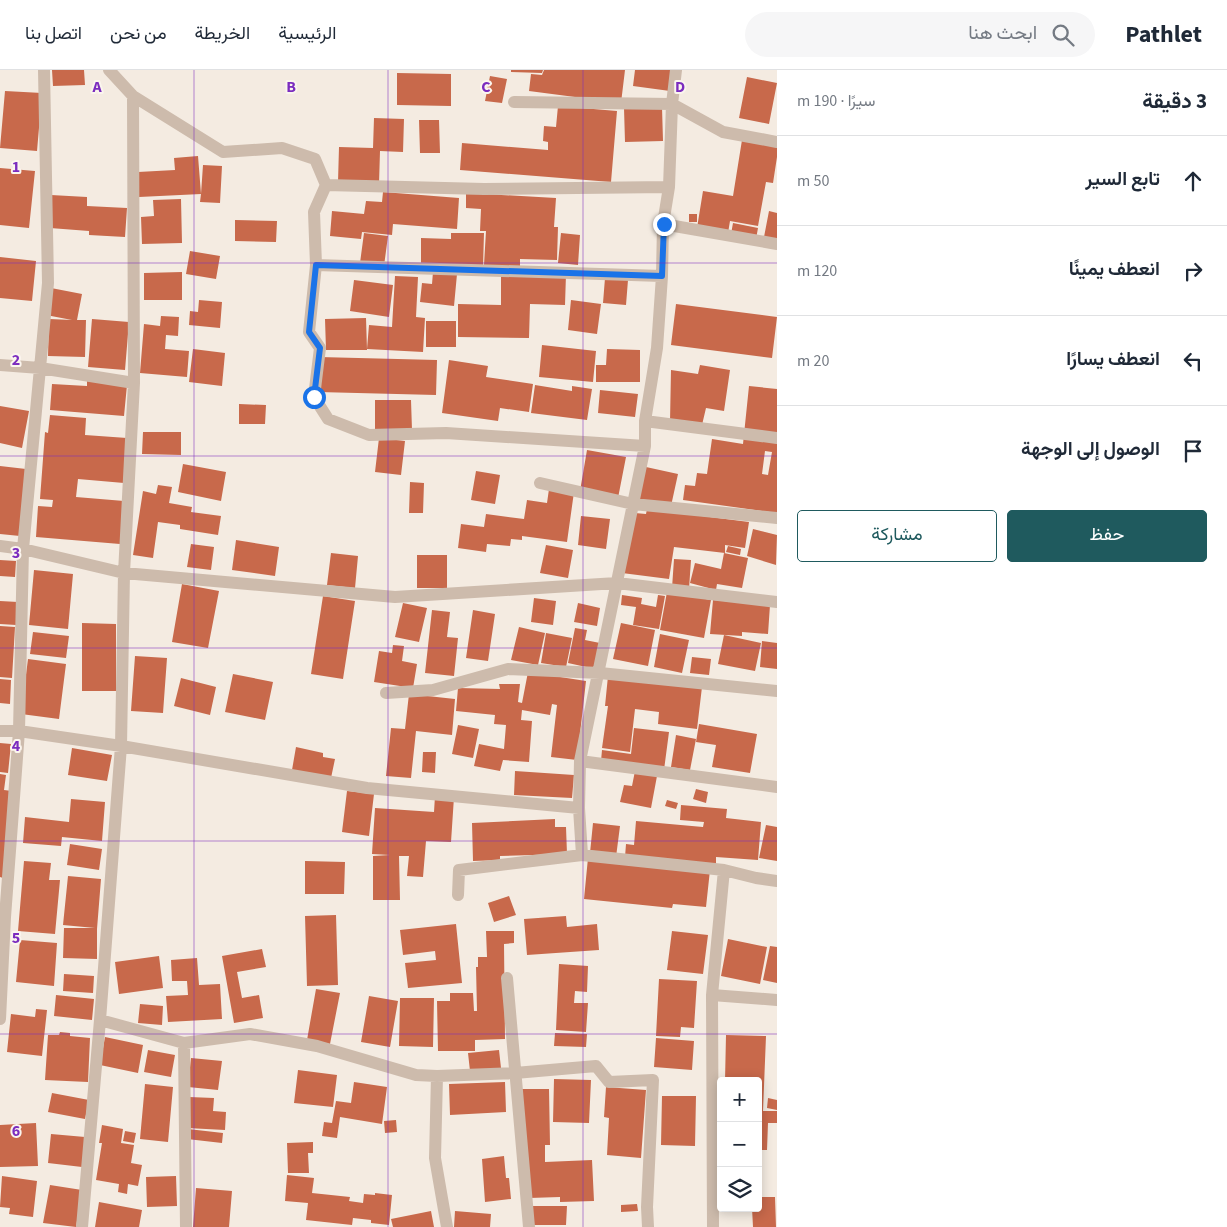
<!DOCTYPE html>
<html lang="ar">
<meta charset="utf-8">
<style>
body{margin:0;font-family:"Source Sans 3",Vazirmatn,sans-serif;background:#f6f6f7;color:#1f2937;direction:rtl}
.controls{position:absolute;right:15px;bottom:15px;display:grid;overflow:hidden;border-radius:5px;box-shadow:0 2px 12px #0003}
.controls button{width:45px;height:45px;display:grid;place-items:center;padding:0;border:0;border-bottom:1px solid #e0e1e3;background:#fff;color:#1f2937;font:25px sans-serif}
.stop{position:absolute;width:15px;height:15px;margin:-11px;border:4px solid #1a73e8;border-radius:50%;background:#fff}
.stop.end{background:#1a73e8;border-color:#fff;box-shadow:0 1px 5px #0008}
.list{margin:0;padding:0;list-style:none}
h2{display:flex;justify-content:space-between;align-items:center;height:65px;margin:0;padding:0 20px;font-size:21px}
h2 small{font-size:16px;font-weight:400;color:#747a83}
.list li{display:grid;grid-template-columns:32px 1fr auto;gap:15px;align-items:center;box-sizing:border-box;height:90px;padding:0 20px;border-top:1px solid #e0e1e3}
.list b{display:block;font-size:19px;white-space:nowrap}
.list em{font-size:16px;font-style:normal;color:#747a83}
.actions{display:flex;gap:10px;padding:15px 20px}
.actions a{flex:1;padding:11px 0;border:1px solid #1f5a5e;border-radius:5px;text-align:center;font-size:18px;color:#1f5a5e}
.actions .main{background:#1f5a5e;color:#fff}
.icon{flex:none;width:28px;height:28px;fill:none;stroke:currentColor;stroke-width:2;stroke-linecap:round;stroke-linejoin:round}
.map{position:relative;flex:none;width:777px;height:1157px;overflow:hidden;direction:ltr}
header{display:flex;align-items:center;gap:30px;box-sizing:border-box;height:70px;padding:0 25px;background:#fff;border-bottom:1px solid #e0e1e3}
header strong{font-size:24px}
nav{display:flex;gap:28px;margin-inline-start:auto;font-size:18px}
.search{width:350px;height:45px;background:#f6f6f7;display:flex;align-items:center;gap:12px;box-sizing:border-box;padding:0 18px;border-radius:28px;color:#747a83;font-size:19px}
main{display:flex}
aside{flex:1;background:#fff}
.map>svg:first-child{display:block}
.building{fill:#c8694b;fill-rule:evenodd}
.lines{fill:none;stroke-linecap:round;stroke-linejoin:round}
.street{stroke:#cdbbac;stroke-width:12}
.route{stroke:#1a73e8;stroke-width:6}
.grid{fill:none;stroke:#7b2cbf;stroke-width:1;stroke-opacity:0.55}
.grid-label{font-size:16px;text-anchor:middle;font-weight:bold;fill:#7b2cbf;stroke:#fbf5ee;stroke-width:4;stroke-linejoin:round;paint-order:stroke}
</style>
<header>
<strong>Pathlet</strong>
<div class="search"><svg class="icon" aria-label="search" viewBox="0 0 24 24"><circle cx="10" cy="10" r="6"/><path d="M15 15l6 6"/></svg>ابحث هنا</div>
<nav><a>الرئيسية</a><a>الخريطة</a><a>من نحن</a><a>اتصل بنا</a></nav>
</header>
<main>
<aside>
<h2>3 دقيقة<small>سيرًا · 190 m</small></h2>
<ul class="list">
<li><svg class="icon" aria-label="ahead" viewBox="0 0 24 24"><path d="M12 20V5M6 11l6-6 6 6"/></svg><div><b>تابع السير</b></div><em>50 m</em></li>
<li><svg class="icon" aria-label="right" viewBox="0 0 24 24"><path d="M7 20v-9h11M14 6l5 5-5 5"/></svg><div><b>انعطف يمينًا</b></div><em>120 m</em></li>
<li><svg class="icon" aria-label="left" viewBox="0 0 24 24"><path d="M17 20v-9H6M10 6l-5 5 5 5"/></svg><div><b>انعطف يسارًا</b></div><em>20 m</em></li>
<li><svg class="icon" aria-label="arrive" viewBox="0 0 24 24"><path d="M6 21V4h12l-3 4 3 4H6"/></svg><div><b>الوصول إلى الوجهة</b></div></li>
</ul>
<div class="actions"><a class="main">حفظ</a><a>مشاركة</a></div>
</aside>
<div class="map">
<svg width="777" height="1157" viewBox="0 0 777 1157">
<rect width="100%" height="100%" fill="#f4ebe1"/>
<path class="building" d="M52,0H84L85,15L53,16Z
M511,0H543L542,3L511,2Z
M544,0H625L621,33L529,21L531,4L542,5Z
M635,0H673L670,21L633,16Z
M397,3L451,4V36L397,35Z
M490,6L507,9L502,33L485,31Z
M747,7L777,13L769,54L739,48Z
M5,21L42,23L37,81L0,78Z
M558,36L617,41L611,112L460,100L462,73L548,80V72L543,71L544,56L556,57Z
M662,37L663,71L625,72L624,38Z
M374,48L404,49L403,82L380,81L379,114L338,112L339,77L373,78Z
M419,50H439L440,83H420Z
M742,70L777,75V87L773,113L766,112L758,156L730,151L728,163L697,158L703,121L733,126Z
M198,86L201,124L203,95L222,96L220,133L200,132L201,124L139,127L138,102L175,100L174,88Z
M0,98L35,101L29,158L0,155Z
M383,122L459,128L457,159L393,154L392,165L362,162L361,169L330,166L332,141L364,144L366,131L382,132Z
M466,123L556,128L554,157H558L557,190L520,189V197L484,195L486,161H480L481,139L466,138Z
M51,125L87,127V136L127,138L125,167L89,165V161L50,158Z
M181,129L182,173L142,174L141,147L154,146L153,130Z
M769,141L777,143V170L764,167Z
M689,144H697V152H689Z
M235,150L277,151L276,172L235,171Z
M733,153L758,158L756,169L731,164Z
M364,163L388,166L384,196L360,193Z
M451,163H484L483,198L421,197V168L451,169Z
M561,163L580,165L578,195L558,193Z
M190,181L220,186L216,209L186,204Z
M0,187L36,191L32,231L0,228Z
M182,202V230H144V203Z
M433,202L457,204L454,236L420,232L422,213L432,214Z
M501,203L566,204L565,235L530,234L529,268L458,267V234L501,235Z
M395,206L418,207L416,247L425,248L423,282L367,279L369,255L392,257Z
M605,208L628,210L626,235L603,233Z
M354,210L393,215L389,247L350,241Z
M51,218L82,224L77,250H86L85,287L48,286L49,249L72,250L46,245Z
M199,230L222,232L220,258L189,255L190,241L198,242Z
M571,230L601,234L597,264L568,260Z
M676,234L777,247L772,288L671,275Z
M161,246L179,247L178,266L166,265L165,279L189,281L187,307L140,303L144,254L160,256Z
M366,248L367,280H326L325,249Z
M92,249L129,252L125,300L88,297Z
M426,251H456V277H426Z
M542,275L596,281L593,312L539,307Z
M193,279L225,283L222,316L189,312Z
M607,279L640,280V312H596V295H606Z
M319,287L437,290L436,325L318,322Z
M449,290L488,296L486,307L533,314L529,342L500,338L498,351L442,343Z
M700,295L730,300L724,341L706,338L702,355L670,352L671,300L698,304Z
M87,311L127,315L124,346L50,340L52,314L87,316Z
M535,315L572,321V316L592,319L587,350L531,343Z
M749,316L777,319V443L683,430L685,415L695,416L697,403L707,404L712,369L743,374ZM765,381L772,382L768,405L762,404Z
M600,320L638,324L635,347L598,343Z
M375,330H411L412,360L375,361Z
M239,334L266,335L265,354H239Z
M0,336L29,341L22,378L0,373Z
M50,345L86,348L85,365L127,368L124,413L78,409L76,427L124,431L120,474L36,467L38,436L52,437L53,430L40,429L45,362L48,363Z
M143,362H181V385L142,384Z
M379,368L405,371L401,405L375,402Z
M587,380L626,387L618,428L580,421Z
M183,394L226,402L221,431L178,422Z
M0,396L26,399L20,466L0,464Z
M646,397L678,404L671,436L639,429Z
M476,401L500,405L495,434L471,430Z
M410,412L424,413L423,443H409Z
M158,415L172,417L169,433L192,437L191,442L221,446L218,465L180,459V455L158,452L153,488L133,485L143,421L156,424Z
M549,419L574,422L567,472L522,466V470L511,469L510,476L487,474L486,482L458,478L461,454L484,457L486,444L524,449L527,430L547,433Z
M647,439L749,452L745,478L725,475V483L674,477L669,509L622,503L635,443L646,444Z
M581,446L610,449L606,479L578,475Z
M753,459L777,465L776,495L747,486Z
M236,470L279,477L275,506L232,500Z
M191,474L214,477L211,500L187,497Z
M546,475L573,480L568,508L540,503Z
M728,476L741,479L740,485L726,482Z
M331,483L358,486L355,518L327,515Z
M724,483L748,488L742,518L717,514L716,520L690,513L695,493L721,499Z
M417,485H447V518H417Z
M674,489L691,490L689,519L672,518Z
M0,490L16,491L15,507L0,506Z
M34,500L73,504L68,559L29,555Z
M182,514L219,521L208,578L172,572Z
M667,522L711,530L704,568L660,560Z
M622,525L642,528L641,534L656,537L658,525L665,526L659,559L633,555L636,537L621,535Z
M323,526L355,531L343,609L311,604Z
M534,528L556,531L553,555L531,552Z
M713,530L770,535L768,564L742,562V566L710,564Z
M0,531L18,532L16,555L0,554Z
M403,533L427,538L419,572L395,567Z
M578,533L600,538L597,556L574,552Z
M432,540L450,542L447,567L458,568L454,606L425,603Z
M473,540L495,544L488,591L466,588Z
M82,553L116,554V621H82Z
M621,553L655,560L648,596L613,589Z
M0,556L15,557L12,608L0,607Z
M519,557L545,563L538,595L511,590Z
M575,558L587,560L585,570L600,573L595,599L568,593Z
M33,562L69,566L66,588L30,584Z
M546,563L572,568L566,597L541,593Z
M660,564L689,570L682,603L654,597Z
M724,565L761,573L755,601L718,594Z
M762,571L777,573V599L760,597Z
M393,575L404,576L402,591L417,594L413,618L374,612L379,581L392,583Z
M135,586L167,588L163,643L131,641Z
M692,587L711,589L709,605L690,603Z
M28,589L66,594L59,649L21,644Z
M528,602L586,611L577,690L551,687L557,635L552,634L550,645L522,640L521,650L532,651L529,692L503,690L500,701L474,696L479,674L504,679L506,655L494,654L495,645L456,641L458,618L500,619L499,614H520L518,632L522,633Z
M233,604L273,612L265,650L225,642Z
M608,606L702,617L697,659L658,654L659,642L635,639L630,682L602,678L608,636H605Z
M181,608L216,617L210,645L174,636Z
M0,609L11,610L10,634L0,633Z
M409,624L455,629L452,665L416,661L411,708L386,706L391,658L405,659Z
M699,654L757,664L750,703L712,697L716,675L696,672Z
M458,655L479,659L473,688L452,684Z
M634,658L669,662L664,700L601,691L602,680L631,684Z
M676,665L696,669L690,700L671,697Z
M0,673L11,674L8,703L0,702Z
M296,677L323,683V687L335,689L331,708L292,700Z
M72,678L112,685L107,711L68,705Z
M423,682H436L435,703L422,702Z
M515,701L574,705L572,728L514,725Z
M635,701L657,706L651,738L620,732L624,715L632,716Z
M0,704L6,705L4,720L12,721L3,808L0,807Z
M696,719L708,722L706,733L693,729Z
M347,721L374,724L369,766L342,762Z
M435,726L454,727L451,772L426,771L423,807L407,806L409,786H399L400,830H373V786L390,785L372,784L375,738L434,742Z
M71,729L105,732L102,771L62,767L61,776L23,773L25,747L69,752Z
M667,730L678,733L676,739L665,736Z
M681,735L727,739L726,748L761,752L758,790L716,787V795L625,787L626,774L634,775L636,751L703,757L704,752L680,750Z
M555,749V757H566L567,784L500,786V790L473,791L472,753Z
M593,753L620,756L616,787L590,783Z
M766,755L777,757V791L759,788Z
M70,774L102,779L99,800L67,795Z
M588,788L710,800L706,837L673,834L672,838L584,829Z
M24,791L51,793L49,810H60L55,864L18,861Z
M305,791L345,792L344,824H305Z
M68,806L101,809L97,859V889L63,888L64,858H95L63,855Z
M509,826L516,845L494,852L488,833Z
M336,845L338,915L307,916L305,846Z
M566,846L567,857L597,854L599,880L527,885L524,849Z
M456,854L462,913L408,918L405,893L436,890L435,881L403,885L400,860Z
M486,861H514V873L504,874L505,969L475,970V981H438L437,931H450V923H473L474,941H477L476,897H478V887H487Z
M672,861L708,865L703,904L667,900Z
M728,869L767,877L760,914L721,906Z
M20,870L57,873L54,916L16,912Z
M770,876L777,877V913L763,910Z
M262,879L266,897L237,902L242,928L259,925L263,948L234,953L222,886Z
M159,886L163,918L119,924L115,892Z
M197,888L199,915L220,914L222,949L168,952L166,926L188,925L187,911H172L171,890Z
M559,894L588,896L587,922L575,921L574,933H588L586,962L556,960Z
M64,904L94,906L93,923L63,921Z
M659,909L697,911L694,958L681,957L680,967L656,966Z
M316,919L340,923L330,974L307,970Z
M56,925L94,929L92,950L54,946Z
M369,926L398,931L390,977L361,972Z
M400,928H434L433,977L399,976Z
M140,934L163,936L162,955L138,953Z
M36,939L47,940L42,986L7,982L11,944L35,947Z
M60,962L70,963V966L90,968L88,1012L45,1010L48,965H59Z
M555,963L587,964L586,977L554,976Z
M726,965L766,966L763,1041H777V1053H768L767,1080H758V1011H725Z
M105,967L143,975L138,1003L100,995Z
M656,968L694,971L692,1000L654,997Z
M148,980L175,985L171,1007L144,1002Z
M499,980L501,998L470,1001L468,983Z
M191,988L222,991L218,1020L188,1017Z
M298,1000L337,1005L333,1037L294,1033Z
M554,1009L591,1010L589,1053L553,1052Z
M354,1012L387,1017L382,1054L340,1047L337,1068L322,1066L324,1052L332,1053L336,1031L351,1033Z
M505,1012L506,1042L450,1045L449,1014Z
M145,1014L173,1017L168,1072L140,1069Z
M606,1017L646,1020L641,1088L607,1085L609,1048L604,1047Z
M520,1019H549L550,1075H545V1092L592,1090L594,1131L560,1132V1127L529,1128Z
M52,1023L89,1030L85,1049L48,1042Z
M662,1026H696L695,1076L661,1075Z
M189,1027L214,1028L213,1041L226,1042L225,1060L187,1058Z
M768,1028L777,1030V1040L767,1038Z
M396,1050L397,1062L385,1063L384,1051Z
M36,1053L38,1096L0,1097V1055Z
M102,1055L123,1059L121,1073L134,1075L131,1093L142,1095L138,1116L128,1114L127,1124L118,1122L119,1114L96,1110L102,1073H99Z
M188,1059L223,1063L222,1073L187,1069Z
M125,1061L136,1063L134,1073L123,1071Z
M51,1064L85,1067L82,1097L48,1093Z
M313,1072V1083H308L309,1103H288L287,1073Z
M504,1086L506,1108H509L511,1129L485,1132L482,1089Z
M287,1105L314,1108L312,1123L350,1127L349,1131L363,1133L364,1124L375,1125V1123L392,1125L389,1155L371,1153V1150L353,1148L352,1155L306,1150L308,1133L285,1131Z
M2,1106L37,1111L33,1147L9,1144L10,1138L0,1137Z
M176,1106L177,1136L147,1137L146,1107Z
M50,1115L82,1120L76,1157L43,1153Z
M196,1118L232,1121L229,1157H193Z
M758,1127H775L776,1157H753L752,1138H758Z
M99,1132L142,1140L139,1157H95Z
M637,1134L638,1141L621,1142V1135Z
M532,1136H567L566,1155H533Z
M431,1141L434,1157H393L391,1149Z
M455,1141L491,1144L490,1157H454Z"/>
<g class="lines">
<path class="street" d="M109,0L133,26L223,82L282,78L315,89L326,115L314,142L316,195L309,262L320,278L314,327L328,349L369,365L446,363L645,376
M676,0L672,34L669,117L663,154L662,206L657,278L645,351V376L580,691L579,738L582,785L724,800L756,808L777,811
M514,32L672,34L723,62L777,72
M326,115L484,119L669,117
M663,154L777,174
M316,195L662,206
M0,295L40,298L134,313
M645,351L777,368
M540,413L633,434L777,448
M0,476L23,479L124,503L395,527L617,513L777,532
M386,623L433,620L508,599L600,603L777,621
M0,661H19L121,676L367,718L579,738
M580,691L777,717
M458,825L459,800L582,785
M507,908L529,1157
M712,925L777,930
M0,949L5,847L19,661L23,479L48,213L44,0
M100,950L184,973L250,964L317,976L416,1005L437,1006L515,1003L596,996L609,1012L653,1010L647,1137L648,1157
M184,973L186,1157
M437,1006L435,1088L447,1157
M82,1157L100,950L121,676L124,503L134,313L133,26
M713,1157L712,925L724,800"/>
</g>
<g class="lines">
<path class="route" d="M314,327L320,278L309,262L316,195L662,206L664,154"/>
</g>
<path class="grid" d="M194,0V1157M388,0V1157M583,0V1157M0,193H777M0,386H777M0,578H777M0,771H777M0,964H777"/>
<g class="grid-label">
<text x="97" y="22">A</text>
<text x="291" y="22">B</text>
<text x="486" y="22">C</text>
<text x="680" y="22">D</text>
<text x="16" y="102">1</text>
<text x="16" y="295">2</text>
<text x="16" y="488">3</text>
<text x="16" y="681">4</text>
<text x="16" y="873">5</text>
<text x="16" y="1066">6</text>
</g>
</svg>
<div class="controls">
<button>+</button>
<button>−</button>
<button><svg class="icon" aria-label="layers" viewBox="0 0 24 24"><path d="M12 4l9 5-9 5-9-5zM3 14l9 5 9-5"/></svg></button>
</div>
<div class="stop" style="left:314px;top:327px"></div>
<div class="stop end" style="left:664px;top:154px"></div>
</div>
</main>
